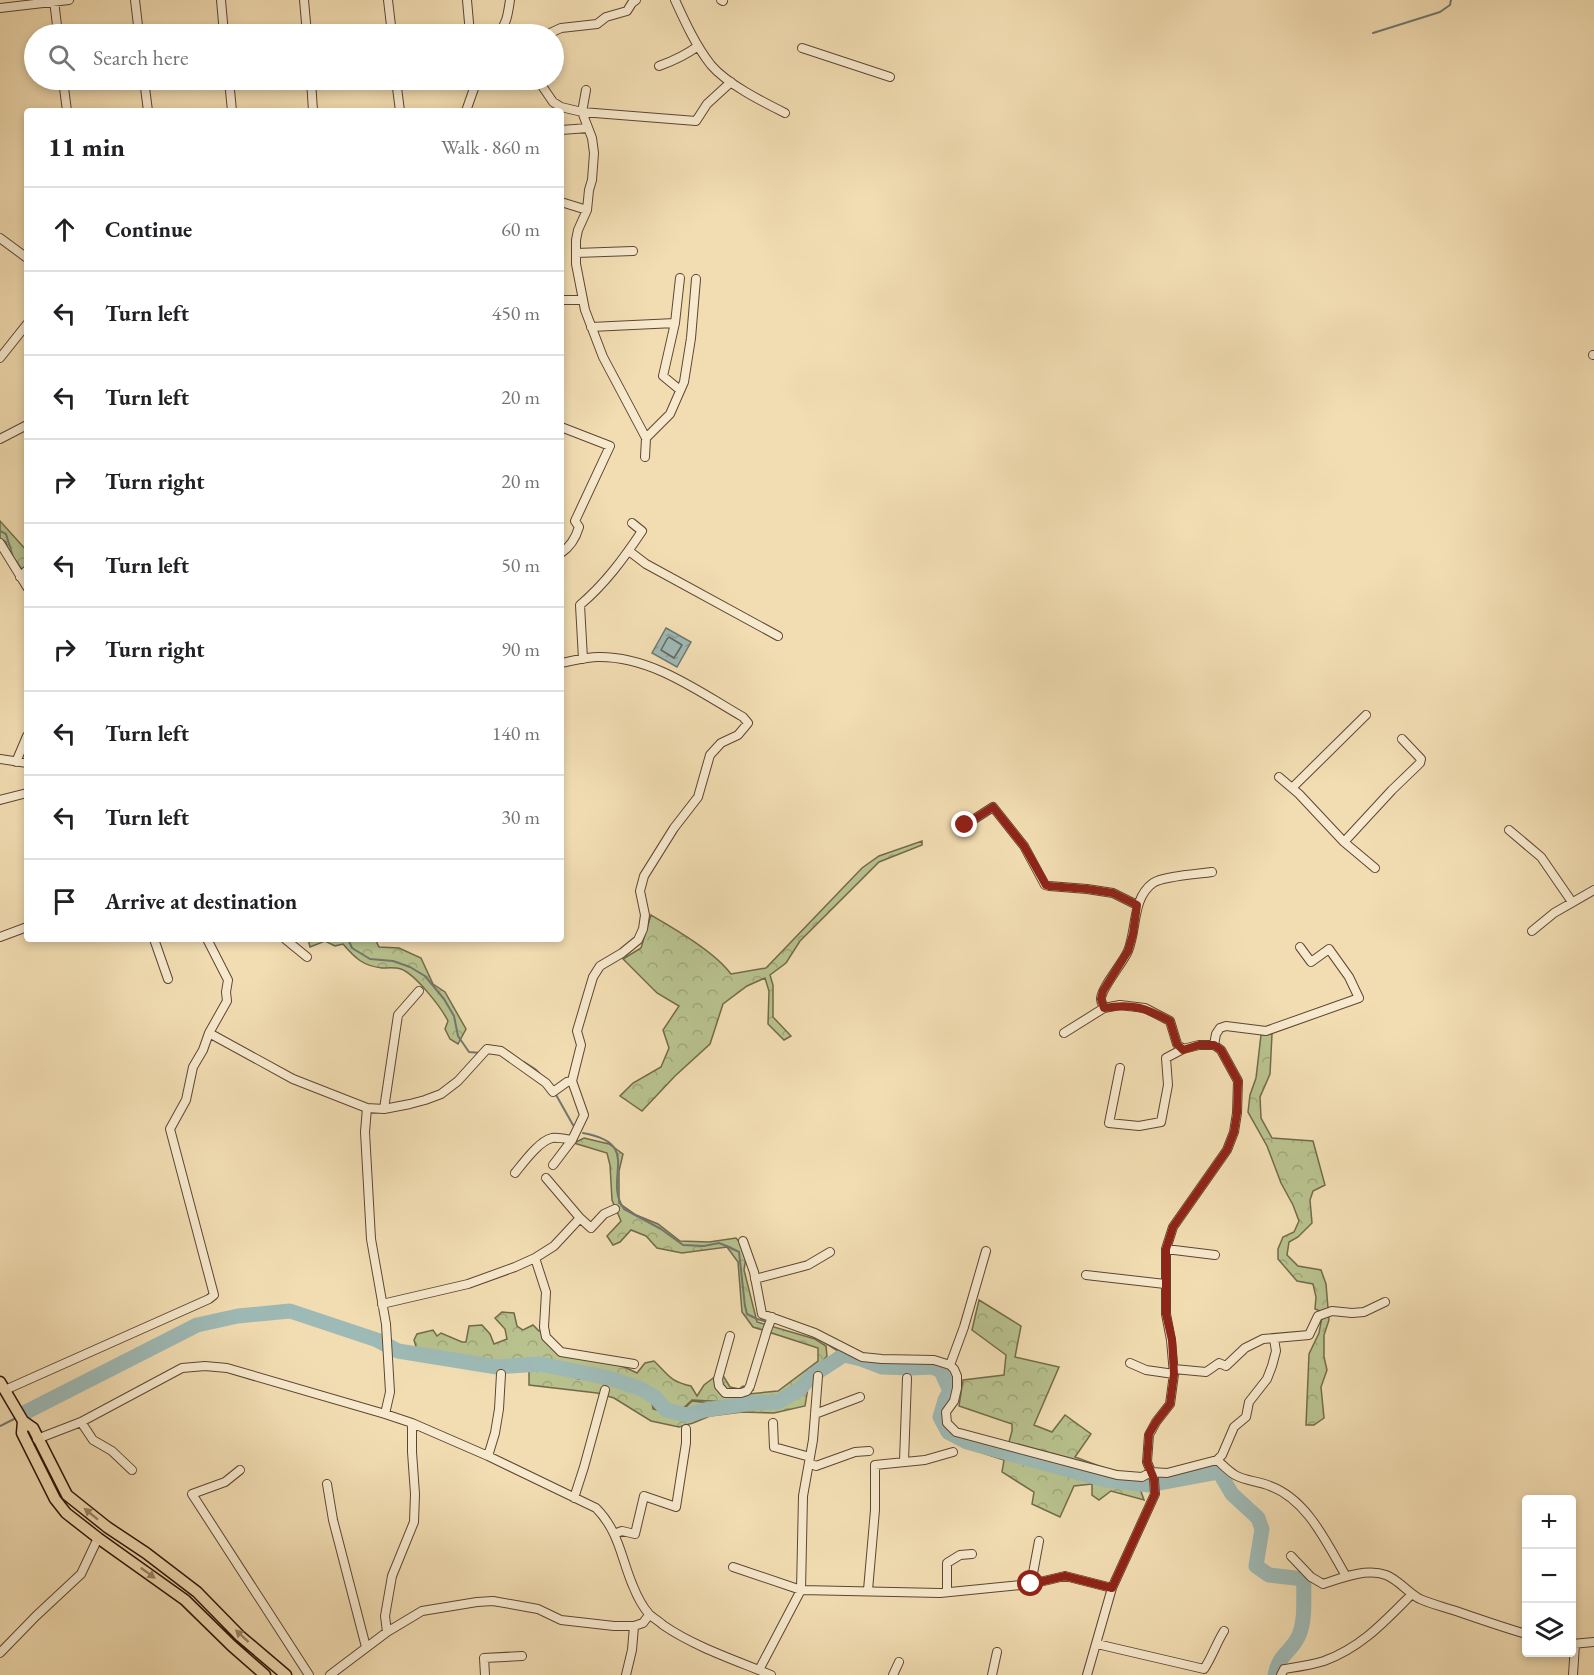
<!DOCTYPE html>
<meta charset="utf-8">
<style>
body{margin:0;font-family:"EB Garamond",serif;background:#f6f6f6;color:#202124}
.controls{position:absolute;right:18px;bottom:18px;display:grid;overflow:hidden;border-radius:6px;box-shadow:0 3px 9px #0003}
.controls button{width:54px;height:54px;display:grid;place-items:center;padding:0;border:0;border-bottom:2px solid #e0e0e0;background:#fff;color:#202124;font:30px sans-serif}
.stop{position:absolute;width:18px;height:18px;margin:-14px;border:4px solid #8f2418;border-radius:50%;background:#fff}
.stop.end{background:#8f2418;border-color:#fff;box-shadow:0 2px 6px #0008}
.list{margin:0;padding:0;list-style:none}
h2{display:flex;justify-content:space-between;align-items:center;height:78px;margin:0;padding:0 24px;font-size:26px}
h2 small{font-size:20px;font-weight:400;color:#757577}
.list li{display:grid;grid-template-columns:39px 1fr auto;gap:18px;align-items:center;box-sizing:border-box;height:84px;padding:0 24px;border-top:2px solid #e0e0e0}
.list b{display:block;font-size:22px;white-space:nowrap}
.list em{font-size:20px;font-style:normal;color:#757577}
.icon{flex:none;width:33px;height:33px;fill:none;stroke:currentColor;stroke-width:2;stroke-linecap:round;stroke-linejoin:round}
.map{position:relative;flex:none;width:1594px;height:1675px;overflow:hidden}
.search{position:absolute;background:#fff;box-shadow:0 3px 9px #0003;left:24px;top:24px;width:540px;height:66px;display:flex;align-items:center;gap:15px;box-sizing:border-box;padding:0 21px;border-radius:33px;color:#757577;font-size:22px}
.panel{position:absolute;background:#fff;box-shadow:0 3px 9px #0003;left:24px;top:108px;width:540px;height:834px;border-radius:6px}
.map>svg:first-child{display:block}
.forest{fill:url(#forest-crowns);stroke:#726a4a;stroke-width:1.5}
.water{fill:url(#water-ripples);stroke:#717770;stroke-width:1.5}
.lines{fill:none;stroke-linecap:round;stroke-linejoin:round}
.shore{stroke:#66665e;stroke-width:1.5}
.stream{stroke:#717770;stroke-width:2}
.river{stroke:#9ebab6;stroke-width:15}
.minor-casing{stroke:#5e4531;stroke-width:10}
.major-casing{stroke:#2d1206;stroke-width:13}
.minor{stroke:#f7e9cd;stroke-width:8}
.major{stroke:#f2ddb2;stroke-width:10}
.oneway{fill:#998265}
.route{stroke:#8f2418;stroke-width:8}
</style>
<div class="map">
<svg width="1594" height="1675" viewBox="0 0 1594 1675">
<defs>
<pattern id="forest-crowns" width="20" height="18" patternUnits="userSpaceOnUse" patternTransform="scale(1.5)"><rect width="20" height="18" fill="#b8c28e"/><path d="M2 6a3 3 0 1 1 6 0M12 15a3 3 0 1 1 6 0" fill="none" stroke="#9ea679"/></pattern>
<pattern id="water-ripples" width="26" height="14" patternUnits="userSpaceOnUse" patternTransform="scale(1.5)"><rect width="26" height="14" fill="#9ebab6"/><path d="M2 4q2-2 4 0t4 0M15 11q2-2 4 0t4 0" fill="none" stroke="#889f9b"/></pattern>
</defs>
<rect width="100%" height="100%" fill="#f2ddb2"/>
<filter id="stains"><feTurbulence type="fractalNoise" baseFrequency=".00333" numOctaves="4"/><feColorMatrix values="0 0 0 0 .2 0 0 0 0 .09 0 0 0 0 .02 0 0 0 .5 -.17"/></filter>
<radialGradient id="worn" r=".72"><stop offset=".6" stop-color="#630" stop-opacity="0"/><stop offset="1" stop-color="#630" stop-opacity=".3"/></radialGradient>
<path class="forest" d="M0,521L27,551V595L12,569L6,542L0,538Z
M922,841V845L879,862L800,941L786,963L770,975L773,985V1017L791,1036L784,1040L768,1024L769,991L765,978L747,986L723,1004L710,1044L675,1076L642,1111L620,1096L633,1083L661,1067L669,1048L663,1030L679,1006L657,993L623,959L641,948L651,915C675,929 715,952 731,974L766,968L862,868L879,856Z
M308,939H375L379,947L399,948L421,958L433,984L445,992L466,1029L458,1044L450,1039L445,1029L448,1021C441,1007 415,974 401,969C395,967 387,968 382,968C363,966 355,958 343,944L335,946L325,941L310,947Z
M1272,1034L1270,1074L1260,1097L1261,1118L1272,1138L1313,1141L1325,1185L1313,1191L1310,1200L1312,1223L1298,1237L1289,1242L1287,1255L1298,1266L1321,1270L1326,1284L1329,1320L1324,1335V1357L1327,1370L1321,1387L1324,1418L1314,1425H1306L1309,1354L1319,1333L1323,1312L1315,1309L1316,1297L1313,1284L1297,1281L1278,1259V1249L1283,1237L1294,1232L1299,1221L1293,1205L1281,1183L1267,1146L1248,1112L1250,1095L1256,1078L1261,1035Z
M584,1138L609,1144L623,1154L619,1171V1203L636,1215L658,1224L680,1241L709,1242L736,1238L747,1251L744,1270L757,1322L815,1339L826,1346L827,1356L810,1376L805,1406L774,1413L742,1412L710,1416L693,1423L679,1427L651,1421L614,1398L597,1393L529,1385V1366L541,1365L557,1367L578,1379L604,1377L612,1386L650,1390L653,1409L677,1416L692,1401L728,1405L748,1394L778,1391L818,1361V1348L753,1327L742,1312L738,1262L727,1247L682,1253L657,1248L646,1236L631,1230L620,1242L613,1245L607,1236L621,1221L612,1200L610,1165L607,1153L574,1143Z
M979,1300L1021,1326L1015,1357L1059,1367L1034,1425L1052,1432L1065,1415L1091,1434L1075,1457L1137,1480L1144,1500L1111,1491L1099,1500L1092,1495V1484L1074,1486L1060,1517L1032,1504L1034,1492L1002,1472L1004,1460L976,1451L985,1443L1007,1449L1012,1431V1424L959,1406L963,1380L1004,1375L1006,1355L972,1330Z
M502,1312L514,1313L517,1326L523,1330L533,1325L539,1331L544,1328L559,1351L618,1364L637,1373L645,1363L654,1361C669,1375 669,1381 691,1386L697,1396L704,1385L721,1372L730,1387L739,1389L743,1386L753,1390L730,1402L692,1400L677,1414L654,1408L651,1388L624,1384L622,1377L616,1376L613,1377L538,1362L481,1361L476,1362L447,1355L435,1356L418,1353L414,1340L417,1334L433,1330L437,1336L441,1333L462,1342H466L469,1326L482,1325L490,1334L494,1344L507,1339L505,1329L495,1318Z"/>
<path class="water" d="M666,628L691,642L677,667L652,653Z"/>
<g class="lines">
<path class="shore" d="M669,637L682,645L674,658L661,650L667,639Z"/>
<path class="stream" d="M1373,33L1440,12L1450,5L1451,0
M0,531L6,534L13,557L23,571
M348,939L352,948L370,959L393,961L410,967L425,976L444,999L454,1016L458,1036L469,1052L481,1053
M524,1062L535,1069L541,1075
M555,1093L573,1125
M583,1133C644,1144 602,1178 624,1209L661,1229L683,1245L704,1246L719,1243L729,1247L739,1252L745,1306L747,1314L757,1319L768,1322
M824,1342L844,1355
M0,1426L16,1418"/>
<path class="river" d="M26,1412L197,1325L238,1316L290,1311L377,1340L398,1351L497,1367L540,1364L609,1378L641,1389L655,1397L666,1410L687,1415L705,1410L752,1403L778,1402L800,1389L813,1375L844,1355L861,1359L882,1367L911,1368L933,1367L941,1371L950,1391L945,1400L940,1417L948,1432L967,1442L1106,1480L1149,1485L1219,1472L1232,1494L1258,1518L1262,1529L1256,1566L1269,1575L1304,1579C1303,1596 1306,1619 1299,1635C1292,1652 1279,1653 1275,1675"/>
<defs>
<path id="minor" d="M54,0L58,34
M135,0L139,34
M221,0L224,34
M304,0L307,34
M388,0L392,34
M467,0L470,34
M675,0C685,22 696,46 711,65C727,84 763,102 785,113
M721,0L723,1
M0,8L69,0
M498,34C507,24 508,13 510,0
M548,34L561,28L597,24L606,17L627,11L632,3L636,0
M802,48L890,77
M659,66C673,61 686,55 698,46
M63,80L67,111
M144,80L148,111
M229,80L232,111
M311,80L313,111
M396,80L400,111
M538,80L553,102L561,107L582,112L696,121L707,104L731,82
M586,90L582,112L592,138L594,153L592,180L589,190L587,210L578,230L576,240V264L585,310L603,357L646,438
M466,111L477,80
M561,130L588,128
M561,202L587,210
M0,238L27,258
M576,253L633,251
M680,278L675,323L663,376L680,390
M561,300H583
M591,327L675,323
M1593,355H1594
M0,358L27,324
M561,427L610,446L575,521L579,527C576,537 570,547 561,553
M0,439L27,425
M645,457L646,438L670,414L684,382L691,338L696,279
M0,543L27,587
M629,551L646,564L778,636
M20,577L27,570
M583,659L580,605C605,584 624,558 642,531L632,523
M0,759L27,763
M16,762L27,736
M1279,777L1299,794L1344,842L1375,868
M1292,788L1366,715
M0,800L27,793
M965,825L993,807L1024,846L1045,885L1049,886L1087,889L1113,893L1137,905
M1509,830L1541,857L1572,902
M1344,842L1392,790L1420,763L1421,759L1402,739
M1532,931L1554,913L1594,890
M0,937L27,927
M154,939L168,979
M285,939L307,957
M1104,1008C1103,1005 1101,1002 1101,999C1101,988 1123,963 1128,951C1137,929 1132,898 1153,883C1163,876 1199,874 1212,872
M209,1033L293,1079L367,1108L384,1109L410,1104L425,1100L441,1094L458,1081L487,1049L501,1051L546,1083L553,1092L567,1082L572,1081
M1064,1033L1104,1008L1120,1005L1145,1008L1170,1021L1177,1044L1183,1049
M1214,1045L1216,1034L1220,1028L1226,1026L1266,1031L1359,998L1349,977L1329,949L1311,962L1300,947
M367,1108L365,1132L371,1239L386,1324L390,1392L385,1414
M384,1109L398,1015L419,991
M553,1165L572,1140L584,1115L572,1081L581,1045L577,1031L593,977L600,966L622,953L638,940L643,929L645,915L640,891L644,876L674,828L698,797L710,755L721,743L738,735L748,723L743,717C698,691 651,656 598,657C585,657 573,661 561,663
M515,1173C524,1162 539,1141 552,1138C558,1137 566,1139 572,1140
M546,1178L580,1218L591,1228L604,1214L615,1209
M743,1241L754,1272L762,1314L815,1333L862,1357L882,1359L934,1360L950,1365L954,1369L957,1376V1388L954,1401L946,1412L947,1423L956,1432L1117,1475L1142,1477L1151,1472L1167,1473L1217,1460L1222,1455L1234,1427L1246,1417L1249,1402L1267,1379L1272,1366L1276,1351L1274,1339
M1166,1249L1215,1255
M535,1258L546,1292L544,1327L546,1337L561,1352L634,1364
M1086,1275L1165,1284
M755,1279L808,1265L830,1252
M382,1304L468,1284L515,1267L535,1258L554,1246L580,1218
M730,1336L718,1379L719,1386L725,1393H741L747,1391L750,1386L767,1330L772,1317
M1130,1363L1146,1370L1174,1374
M950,1365L964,1327L986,1251
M1174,1369L1206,1372L1219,1363L1226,1366L1245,1348L1263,1339L1309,1335L1318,1316L1332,1311L1352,1313L1364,1312L1385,1302
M5,1390L209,1299L214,1295L170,1129L186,1100L193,1067L203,1050L209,1033L227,1001L226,992L228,980L207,939
M815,1414L860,1397
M81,1422L93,1440L112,1451L132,1470
M773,1423L774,1447L810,1457
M37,1439L81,1422L182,1368L205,1366L227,1368L385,1414L412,1423L488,1456L596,1508C619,1531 621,1558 633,1586C637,1596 642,1606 649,1614C653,1618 659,1621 663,1625C695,1647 735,1660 771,1675
M488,1456L495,1433L499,1409L501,1374
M1217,1460C1223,1465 1228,1471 1235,1475C1245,1481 1259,1481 1270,1486C1308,1500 1327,1544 1346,1576
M904,1461L907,1378
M809,1463L816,1466L855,1452L869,1451
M240,1470L225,1482L192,1494L309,1675
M327,1484L333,1520L366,1647
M574,1498L584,1467L605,1390
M614,1534L622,1531L635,1534L644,1496L676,1507L686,1443V1429
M1291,1556L1311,1577L1323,1584C1341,1578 1366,1568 1386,1575C1399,1580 1408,1593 1420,1599C1431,1604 1444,1607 1456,1611C1479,1619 1502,1627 1526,1634
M733,1567L801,1590L940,1593L1031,1584L1065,1576L1112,1588L1087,1675
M1031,1584L1039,1541
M1112,1588L1155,1494L1154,1479L1147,1462L1149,1435L1156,1422L1170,1404L1174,1374L1171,1340L1166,1314V1249L1173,1227L1227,1150L1234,1132L1237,1113L1238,1081L1221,1050L1214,1045H1199L1183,1049L1166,1058L1168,1085L1161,1122L1139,1126L1109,1123L1120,1068
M868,1590L875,1510V1465L925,1460L953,1452
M947,1592V1563L960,1555L972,1554
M387,1632L385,1616L392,1576L414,1522L415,1494L412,1452V1423
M1097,1644L1204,1669C1212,1657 1216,1644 1224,1631
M1572,1644L1594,1642
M0,1653L36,1616L81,1574L98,1538
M759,1670L801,1590L803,1496L813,1440L818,1376
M330,1675L387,1632L422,1611L477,1602L493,1601L538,1609L561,1620L614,1626H634L643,1623L649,1615
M485,1675L484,1658L522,1656
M626,1675L632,1650L634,1626
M893,1675L899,1662
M992,1675L997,1652
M1281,1675L1284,1669C1297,1667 1312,1665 1324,1661C1362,1647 1385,1621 1412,1594
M1573,1675L1575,1644"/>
<path id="major" d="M0,1382L23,1421L33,1428L67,1495L107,1527L146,1553L197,1592L240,1636L286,1675
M23,1421L22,1433L55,1499L66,1513L98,1538L185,1600L232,1646L265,1675"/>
</defs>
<use href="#minor" class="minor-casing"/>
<use href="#major" class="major-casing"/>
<use href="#minor" class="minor"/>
<use href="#major" class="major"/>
</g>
<defs><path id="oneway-solid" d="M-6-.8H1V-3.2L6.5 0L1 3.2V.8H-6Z" transform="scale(1.5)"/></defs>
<g class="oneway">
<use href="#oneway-solid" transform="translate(91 1514) rotate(-141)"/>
<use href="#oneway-solid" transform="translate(148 1573) rotate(36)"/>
<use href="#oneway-solid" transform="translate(242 1636) rotate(-137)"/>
</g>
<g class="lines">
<path class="route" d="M965,825L993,807L1024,846L1046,885L1049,886L1087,889L1113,893L1137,905L1133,934L1128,951L1103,991L1101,999L1104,1008C1133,1003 1145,1008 1170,1021L1177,1044L1183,1050L1199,1045H1214L1221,1050L1238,1081L1237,1113L1234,1132L1227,1150L1173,1227L1166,1249V1314L1172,1340L1174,1374L1170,1404L1156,1422L1149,1434L1147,1462L1154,1479L1155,1494L1112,1588L1065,1576L1031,1584"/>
</g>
<rect width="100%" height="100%" filter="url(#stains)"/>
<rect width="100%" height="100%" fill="url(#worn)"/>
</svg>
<div class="controls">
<button>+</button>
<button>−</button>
<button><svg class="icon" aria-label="layers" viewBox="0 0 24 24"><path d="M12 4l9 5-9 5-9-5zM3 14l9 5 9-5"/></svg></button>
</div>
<div class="stop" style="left:1031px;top:1584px"></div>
<div class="stop end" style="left:965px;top:825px"></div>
<div class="search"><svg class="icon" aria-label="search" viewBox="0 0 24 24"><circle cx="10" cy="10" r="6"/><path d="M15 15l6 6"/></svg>Search here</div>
<section class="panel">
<h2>11 min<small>Walk · 860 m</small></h2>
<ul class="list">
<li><svg class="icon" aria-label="ahead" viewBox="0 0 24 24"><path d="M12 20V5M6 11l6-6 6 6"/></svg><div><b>Continue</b></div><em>60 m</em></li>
<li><svg class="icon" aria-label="left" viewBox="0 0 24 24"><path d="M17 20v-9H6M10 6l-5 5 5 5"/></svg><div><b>Turn left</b></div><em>450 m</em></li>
<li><svg class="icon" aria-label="left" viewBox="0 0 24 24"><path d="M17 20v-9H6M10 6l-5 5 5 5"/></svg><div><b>Turn left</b></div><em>20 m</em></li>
<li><svg class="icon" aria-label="right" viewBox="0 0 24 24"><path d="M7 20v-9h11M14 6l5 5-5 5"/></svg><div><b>Turn right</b></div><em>20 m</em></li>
<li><svg class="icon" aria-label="left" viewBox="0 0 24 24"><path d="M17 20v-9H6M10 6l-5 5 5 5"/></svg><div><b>Turn left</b></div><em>50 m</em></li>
<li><svg class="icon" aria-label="right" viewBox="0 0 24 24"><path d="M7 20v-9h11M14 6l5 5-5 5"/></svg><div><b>Turn right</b></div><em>90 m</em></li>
<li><svg class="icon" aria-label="left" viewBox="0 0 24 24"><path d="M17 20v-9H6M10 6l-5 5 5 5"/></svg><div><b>Turn left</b></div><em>140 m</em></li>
<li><svg class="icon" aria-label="left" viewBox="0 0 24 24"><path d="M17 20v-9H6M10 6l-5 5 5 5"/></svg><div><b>Turn left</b></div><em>30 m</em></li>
<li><svg class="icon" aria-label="arrive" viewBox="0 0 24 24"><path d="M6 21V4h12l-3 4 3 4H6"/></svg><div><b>Arrive at destination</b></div></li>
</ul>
</section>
</div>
